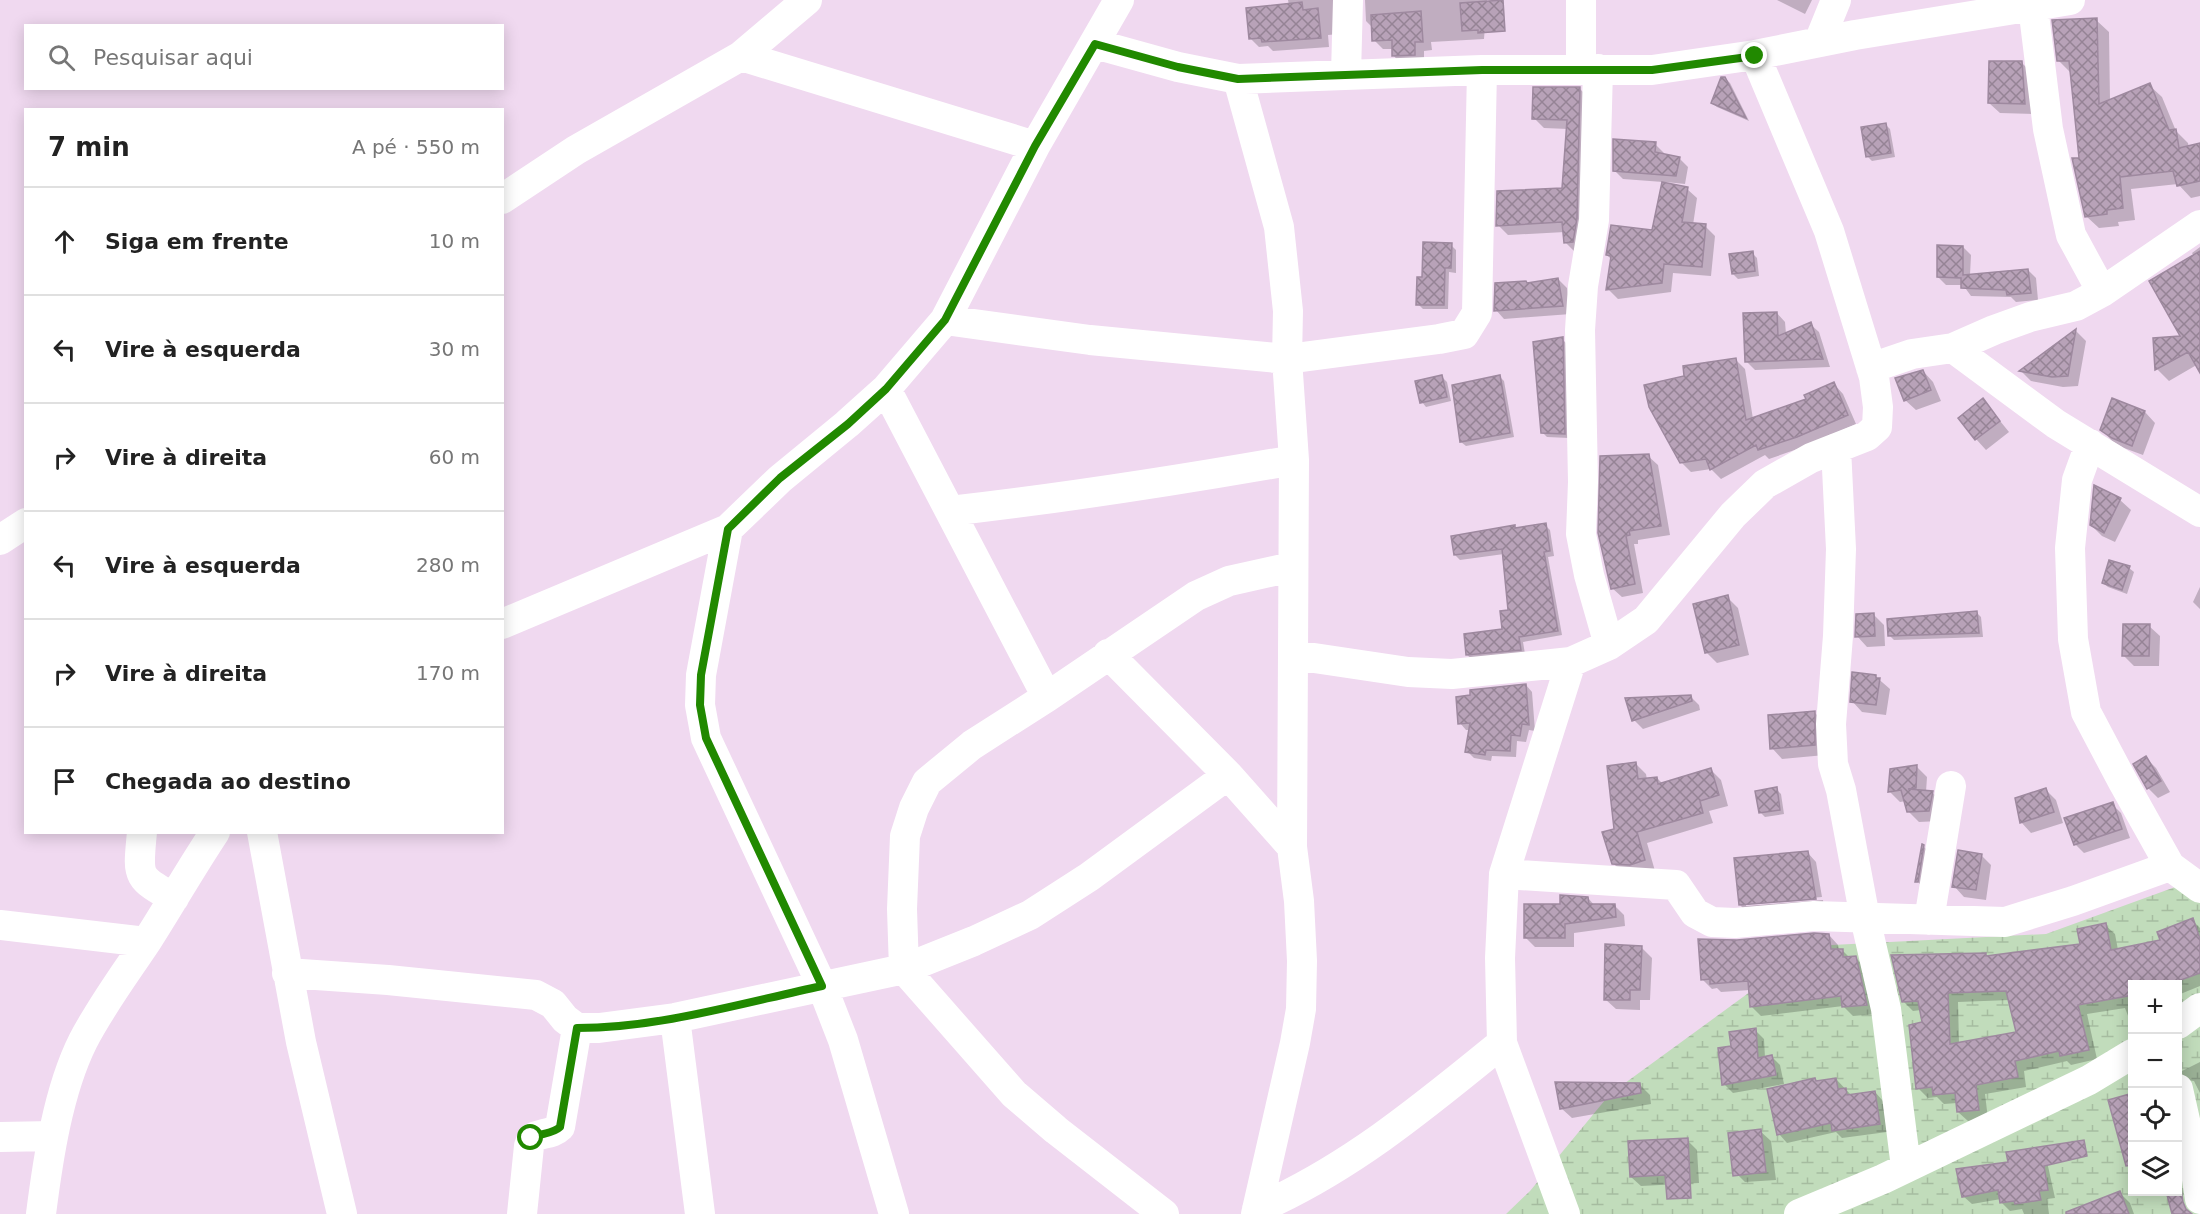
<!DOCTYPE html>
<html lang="pt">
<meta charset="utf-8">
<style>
body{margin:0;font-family:"DejaVu Sans",sans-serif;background:#f2f2f2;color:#222}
.controls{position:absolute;right:18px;bottom:18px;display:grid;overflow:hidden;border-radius:0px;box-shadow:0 3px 15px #0003}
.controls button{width:54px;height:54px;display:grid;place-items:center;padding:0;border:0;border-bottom:2px solid #e0e0e0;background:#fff;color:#222;font:30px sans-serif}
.stop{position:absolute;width:18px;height:18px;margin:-14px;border:4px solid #218900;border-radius:50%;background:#fff}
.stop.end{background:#218900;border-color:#fff;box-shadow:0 2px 6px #0008}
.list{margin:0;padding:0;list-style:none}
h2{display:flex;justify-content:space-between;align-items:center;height:78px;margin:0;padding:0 24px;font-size:26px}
h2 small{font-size:20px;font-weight:400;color:#767676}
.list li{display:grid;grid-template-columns:39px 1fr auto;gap:18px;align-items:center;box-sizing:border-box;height:108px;padding:0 24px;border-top:2px solid #e0e0e0}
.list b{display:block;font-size:22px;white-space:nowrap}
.list em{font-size:20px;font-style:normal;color:#767676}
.icon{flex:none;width:33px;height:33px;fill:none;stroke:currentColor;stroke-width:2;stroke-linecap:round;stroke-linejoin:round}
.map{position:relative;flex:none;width:2200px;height:1214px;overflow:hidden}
.search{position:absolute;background:#fff;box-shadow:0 3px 15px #0003;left:24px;top:24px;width:480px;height:66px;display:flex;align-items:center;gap:15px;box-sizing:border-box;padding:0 21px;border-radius:0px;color:#767676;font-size:22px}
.panel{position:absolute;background:#fff;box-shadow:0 3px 15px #0003;left:24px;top:108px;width:480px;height:726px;border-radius:0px}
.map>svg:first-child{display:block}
.wetland{fill:url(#wetland-marsh);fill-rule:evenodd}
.shadow{fill:#0003;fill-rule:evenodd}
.building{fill:url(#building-cross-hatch);stroke:#9e899f;stroke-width:1.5;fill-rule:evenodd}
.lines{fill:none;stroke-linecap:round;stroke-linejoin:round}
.minor{stroke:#fff;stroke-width:30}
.route{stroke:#218900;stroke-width:8}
</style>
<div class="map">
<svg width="2200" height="1214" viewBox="0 0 2200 1214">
<defs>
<pattern id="wetland-marsh" width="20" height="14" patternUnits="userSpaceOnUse" patternTransform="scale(1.5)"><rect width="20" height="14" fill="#c1dcbb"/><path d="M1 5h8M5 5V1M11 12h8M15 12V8" fill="none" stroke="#a6bca0"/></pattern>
<pattern id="building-cross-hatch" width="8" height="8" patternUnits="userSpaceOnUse" patternTransform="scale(1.5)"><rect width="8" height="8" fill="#b8a2b8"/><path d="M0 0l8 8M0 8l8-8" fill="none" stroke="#958395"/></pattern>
</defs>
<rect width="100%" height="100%" fill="#f0d9f0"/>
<path class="wetland" d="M2200,878V1214H1506L1530,1191L1610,1094L1813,946L2046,934ZM2132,984H2178V1192H2132Z"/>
<path class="shadow" d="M1288,0H1343L1339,34L1328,35L1329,47L1273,51L1268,46L1259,47L1250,38L1289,5Z
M1365,0H1487L1484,39L1431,42L1432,50L1424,51V64L1402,65L1393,55V49H1383L1374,40L1373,28L1366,21Z
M1777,0H1812L1805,14Z
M2096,20L2109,32L2110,101L2149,85L2162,97L2176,131L2188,143L2189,148L2200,145V196L2191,198L2178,184L2131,189L2135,220L2118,222L2119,226L2099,228L2086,216L2071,73L2058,60Z
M2022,63L2032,73L2035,114L2000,113L1989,103Z
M1725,78L1730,83L1749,121L1717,107L1712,103Z
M1580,89L1590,99L1586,229L1575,252L1565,242V232L1508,235L1498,225L1564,189L1568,129L1544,128L1534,118Z
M1885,124L1890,129L1895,157L1872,161L1867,156Z
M1655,144L1664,153V155L1679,158L1688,167L1685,184L1666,182V184L1687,189L1697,198L1693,225L1705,226L1715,236L1711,276L1673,273L1671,292L1618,299L1608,289L1612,260L1607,255L1653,232L1663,182L1623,179L1614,170Z
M1451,245L1456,250V273L1449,272L1448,309H1423L1418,304L1424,279Z
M1963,247L1971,255L1970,275L2028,270L2036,278L2038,300L2016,302L2011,297L1971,296L1963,285H1946L1938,277Z
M2200,247V363L2169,381L2157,369L2155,339L2182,337L2194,256L2192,253Z
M1752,253L1757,258L1759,276L1738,279L1733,274Z
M1558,279L1567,288L1571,314L1504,319L1496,310L1528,285Z
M1777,313L1785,322L1786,334L1810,324L1819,332L1830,367L1755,370L1747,362Z
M2076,331L2086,341L2078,386L2063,387L2031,381L2022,372Z
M1562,339L1567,344L1569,438L1547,437L1542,432Z
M1735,359L1745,369L1753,419L1808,400L1834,384L1843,394L1856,424L1806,446L1769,459L1765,455L1721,479L1711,469L1691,472L1681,462L1686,377Z
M1923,371L1933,382L1941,401L1916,410L1905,400Z
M1499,376L1504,381L1514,437L1466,446L1461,442Z
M1442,377L1447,382L1451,401L1426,407L1422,402Z
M1983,400L2009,432L1986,450L1976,439Z
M2145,412L2155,423L2143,455L2124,448L2112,441L2102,430Z
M1648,456L1658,465L1670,535L1638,540V544H1634L1643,593L1622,597L1612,588L1600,533Z
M2095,487L2120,500L2131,510L2115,542L2102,536L2091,525Z
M1545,525L1550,530L1554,556L1548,557L1562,635L1523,642L1525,654L1472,659L1467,655L1504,631L1510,612L1504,554L1460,560L1455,555L1515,527L1517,529Z
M2129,568L2134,572L2127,594L2108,587L2103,583Z
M2200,587V609L2193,602Z
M1727,597L1738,608L1749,655L1717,663L1706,652Z
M1976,612L1981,617L1983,637L1894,640L1889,635Z
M1874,615L1884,625L1885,646L1867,647L1857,636Z
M2149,626L2160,636L2159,666H2134L2124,656Z
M1875,676L1890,689L1886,715L1862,712L1852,701Z
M1526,685L1532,692L1535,731L1529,730L1526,742L1517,741L1516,757L1492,756L1491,761L1474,758L1467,751L1470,730H1466L1460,723Z
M1690,696L1699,705L1700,710L1643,729L1634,720Z
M1814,712L1825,723V755L1782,759L1772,748Z
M2146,758L2156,768L2170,792L2158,798L2148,788Z
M1636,764L1646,774L1647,780L1657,778L1663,784L1711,770L1721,780L1728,806L1709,811L1713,823L1647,843L1655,871L1624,874L1613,863L1616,830Z
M1917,767L1927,777L1926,792H1932L1942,803L1939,821L1919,822L1908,811L1906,801L1900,802L1890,792L1891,771Z
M1776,789L1781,794L1784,814L1765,817L1760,812Z
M2046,790L2056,800L2063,823L2031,833L2021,822Z
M2112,804L2121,813L2130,838L2084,853L2075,844Z
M1923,846L1928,851L1922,886L1917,881Z
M1807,852L1816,862L1822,897L1746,903V906L1823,900L1824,907L1749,914L1740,905Z
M1981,855L1991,865L1986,900L1964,897L1954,886Z
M1588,898L1595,906H1615L1624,915L1625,926L1574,933V947H1535L1526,938L1561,905Z
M2192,920L2200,928V986L2178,995V984H2132V1026L2125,1008L2087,1014L2097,1059L2071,1065L2067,1061L2024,1071L2026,1087L1985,1094L1988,1119L1968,1121L1958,1112L1957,1103L1944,1104L1937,1097L1928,1098L1918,1088L1923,1023L1921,1010L1913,1011L1903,1001L1985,955L1988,957L2082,945L2105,925L2115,934L2118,950L2162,941ZM2010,1000L2017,1033L1959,1044L1958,1002Z
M1829,935L1838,945L1839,950H1842L1850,958L1855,957L1865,967L1876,1014L1853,1016L1843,1006L1761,1016L1751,1006L1750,990L1721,992L1717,988L1712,989L1702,979L1737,942Z
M1641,947L1652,958L1650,1000H1640V1010L1616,1009L1605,999Z
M1755,1030L1764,1039L1765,1058L1771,1056L1780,1065L1784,1084L1733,1093L1724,1084L1733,1047Z
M2200,1062V1093L2194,1081L2186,1080L2178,1073Z
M1836,1079L1852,1096L1875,1092L1883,1101L1887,1132L1842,1138L1836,1132L1787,1143L1779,1134L1817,1082Z
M1640,1085L1650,1095L1651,1104L1572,1118L1561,1108Z
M1760,1131L1771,1141L1776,1180L1745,1182L1734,1171Z
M1687,1140L1697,1150L1699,1183L1641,1186L1631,1177Z
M2046,1157L2055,1198L2047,1199L2049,1214H2024L2022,1209L2010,1211L2001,1202V1199L1972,1204L1963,1196Z
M2120,1193L2130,1203L2134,1214H2090Z"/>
<path class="building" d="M1503,0L1505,31L1478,33V30L1462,31L1460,3Z
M1302,2L1303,10L1318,8L1321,38L1262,42L1261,38L1249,39L1246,8Z
M1421,11L1423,42H1415V55L1392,56V40L1372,41L1371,15Z
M2097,18L2099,104L2150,83L2169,130L2176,129L2179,148L2200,143V181L2177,186L2173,171L2120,177L2123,208L2107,210V214L2085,217L2072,158H2079L2069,61H2057L2052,20Z
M1989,61H2022L2025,104L1988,103Z
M1721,77H1725L1746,118L1711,103Z
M1533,87H1580L1577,218L1573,242L1564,243L1562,222L1496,226L1497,191L1562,188L1567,120L1532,119Z
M1886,123L1891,153L1866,157L1861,127Z
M1613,139L1656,142L1655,152L1680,157L1676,176L1613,171Z
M1662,182L1688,187L1682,222L1706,224L1702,267L1664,264L1662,283L1606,290L1611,256L1606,255L1611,225L1652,230Z
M1423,242L1452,243L1451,268H1445L1444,305H1416L1417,277H1422Z
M1937,245L1963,246V275L2028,269L2031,293L2007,295L2006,290L1961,288V278L1937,277Z
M1753,251L1755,271L1732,274L1729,254Z
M2200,251V373L2188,352L2155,370L2153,338L2180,336L2149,281Z
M1558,278L1563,306L1494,311L1495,283L1526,281L1527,283Z
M1777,312L1778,336L1811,322L1823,359L1745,362L1743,313Z
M2076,329L2068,376L2052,377L2019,371Z
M1563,337L1565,434L1541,433L1533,342Z
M1736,358L1746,420L1806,399L1804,395L1834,382L1848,415L1797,437L1758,450L1756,445L1710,470L1706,459L1680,463L1649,407L1644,385L1684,376L1683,366Z
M1923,370L1931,390L1904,401L1895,378Z
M1442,375L1447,397L1420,403L1415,381Z
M1500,375L1510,433L1460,442L1452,385Z
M1983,398L2000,421L1975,440L1958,418Z
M2112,398L2145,411L2132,446L2112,438L2100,430Z
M1649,454L1661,526L1629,531L1630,535L1626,536L1635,584L1611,589L1598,533L1600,456Z
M2094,485L2121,498L2104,533L2090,525Z
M1546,523L1550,551L1544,552L1558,631L1519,637L1521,650L1466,655L1464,634L1502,629L1500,611L1508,610L1502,549L1454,555L1451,536L1515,525V528Z
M2109,560L2130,566L2122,590L2102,583Z
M1728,595L1739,645L1705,653L1693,604Z
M1977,611L1979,633L1888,636L1887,619Z
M1874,613L1875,636L1855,637L1856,614Z
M2123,624H2150L2149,656H2122Z
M1852,672L1876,675V678H1880L1876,705L1850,702Z
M1526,684L1529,725L1522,724L1520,736L1511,735L1510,751L1486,750L1485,755L1465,752L1470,723L1458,724L1456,697L1470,695V690Z
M1691,695L1692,701L1632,721L1625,698Z
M1815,711V745L1770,749L1768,715Z
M2146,756L2161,781L2147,789L2133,764Z
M1636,762L1638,779L1657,777L1658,784L1711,768L1719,795L1700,801L1703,813L1637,832L1645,860L1630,865L1612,864L1602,832L1614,829L1607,766Z
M1917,765L1916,788L1908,789L1933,791L1929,811L1907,812L1901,790L1888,792L1890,769Z
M1777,787L1780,810L1759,813L1755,791Z
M2046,788L2054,812L2020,823L2015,798Z
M2113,802L2122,829L2074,845L2064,818Z
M1922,844L1924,845L1918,882H1915Z
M1958,850L1982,854L1976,890L1952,887Z
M1808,851L1816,899L1739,905L1734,858Z
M1560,895L1588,897L1589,904H1615L1616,917L1565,924V938H1524V904H1560Z
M2193,918L2200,939V973L2170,984H2133V995L2078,1005L2089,1050L2060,1056L2059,1051L2015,1061L2018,1077L1976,1085L1979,1110L1957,1112L1955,1093L1933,1095L1932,1087L1916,1089L1909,1025L1922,1022L1918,1001L1902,1002L1891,955L1986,953V956L2080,944L2077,929L2106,923L2111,950L2160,940L2157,932ZM2006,991L2016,1032L1950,1044L1948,993Z
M1814,933L1829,934L1831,949H1843V957L1856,956L1867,1005L1842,1007L1841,996L1750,1007L1748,981L1710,984V979L1701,980L1698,939L1737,940Z
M1605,944L1642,946L1640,990H1630V1000H1604Z
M1756,1028L1758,1058L1772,1055L1776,1075L1722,1085L1718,1048L1731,1046L1729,1032Z
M1815,1078L1816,1081L1836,1078L1838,1089L1846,1088L1847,1095L1875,1091L1880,1124L1832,1131L1831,1123L1777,1135L1767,1089Z
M1555,1082L1640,1083L1641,1093L1560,1109Z
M2133,1093V1165L2126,1166L2108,1100Z
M1761,1129L1766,1172L1733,1176L1728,1133Z
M1688,1138L1691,1198L1667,1199L1665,1175L1630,1177L1628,1141Z
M2084,1140L2087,1156L2044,1166L2048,1190L2039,1191L2041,1200L2015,1204L2014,1201L2000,1203L1998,1190L1962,1197L1956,1169L2008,1162L2006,1152Z
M2180,1183L2183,1202L2186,1209L2192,1214H2172L2166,1191H2178V1184Z
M2120,1191L2129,1214H2066V1212Z"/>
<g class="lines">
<path class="minor" d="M1581,0V70
M2033,6L2048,129L2071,235L2102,292
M1819,42L1836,0
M1095,44L1178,67L1238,79L1482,70H1652L1755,55L1855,35L2070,0
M741,56L1035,146
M1598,69L1594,220L1583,286L1580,330L1583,482L1581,534L1589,575L1609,645
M1346,74L1348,0
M1238,79L1279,227L1288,311L1287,359L1294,460L1292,847L1299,901L1302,961L1301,1009L1295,1043L1256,1214
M502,199L576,150L741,56L807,0
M945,320L1090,340L1287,359L1439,339L1464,334L1477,313L1482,70
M1953,348L1994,330L2030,317L2076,306L2102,292L2200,225
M1871,368L1912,354L1953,348L2056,424L2200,512
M886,389L1047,697
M2090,444L2077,480L2070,548L2073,639L2086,712L2123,782L2170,866L2200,888
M1836,448L1841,549L1838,636L1831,724L1833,764L1841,790L1865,918L1886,1009L1906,1167
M950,511C1065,498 1180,480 1294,460
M728,529L701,675L700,705L706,738L822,986L843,1040L894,1214
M0,540L26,523
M502,624L728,529L780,479L847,424L886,389L945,320L1035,146L1119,0
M1108,654L1228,775L1292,847
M1294,655L1408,672L1452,674L1571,662L1609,645L1646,620L1733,515L1765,484L1811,458L1867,436L1877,427L1878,407L1874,377L1829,231L1755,55
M1571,662L1504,874L1676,885L1695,913L1712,922L1735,923L1814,916L2005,922L2073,901L2170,866
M142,832C138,876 135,877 174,898
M262,832L301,1042L342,1214
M1929,920L1951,786
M0,925L146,942
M287,973L388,980L536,995L553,1004L565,1019L577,1028H599L675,1018L904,969L974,941L1030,915L1089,877L1228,775
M675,1018L700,1214
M2178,1024L2200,1008
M1502,1043L1565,1214
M2178,1089L2194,1160L2200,1199
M0,1137L53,1136
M1257,1209C1348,1170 1426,1105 1502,1043L1500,958L1504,874
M41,1214C48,1159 58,1091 83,1041C101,1006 125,974 147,941C170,905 191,868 215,832
M522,1214L529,1146L532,1138C540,1133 553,1134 560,1127L577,1028
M1164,1214L1056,1130L1014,1094L904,969L902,909L905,836L914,808L927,782L972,745L1047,697L1196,596L1229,581L1292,567
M1799,1214L1883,1179L2089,1080L2132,1054"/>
</g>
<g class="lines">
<path class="route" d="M531,1138C540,1133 553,1134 560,1127L577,1028C659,1028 742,1003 822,986L706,738L700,705L701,675L728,529L780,478L848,424L886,389L945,320L1035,146L1095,44L1178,67L1238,79L1482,70H1652L1755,56"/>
</g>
</svg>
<div class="controls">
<button>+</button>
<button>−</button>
<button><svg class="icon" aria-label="locate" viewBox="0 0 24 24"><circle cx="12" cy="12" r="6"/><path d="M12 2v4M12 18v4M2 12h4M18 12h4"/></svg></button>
<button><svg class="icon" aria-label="layers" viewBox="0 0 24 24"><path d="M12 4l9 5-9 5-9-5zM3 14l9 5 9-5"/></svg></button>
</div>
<div class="stop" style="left:531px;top:1138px"></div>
<div class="stop end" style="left:1755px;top:56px"></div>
<div class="search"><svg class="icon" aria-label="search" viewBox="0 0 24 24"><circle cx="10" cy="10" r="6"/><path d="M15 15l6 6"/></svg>Pesquisar aqui</div>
<section class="panel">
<h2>7 min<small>A pé · 550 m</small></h2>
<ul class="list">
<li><svg class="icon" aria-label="ahead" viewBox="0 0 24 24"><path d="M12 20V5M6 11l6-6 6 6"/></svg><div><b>Siga em frente</b></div><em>10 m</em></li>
<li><svg class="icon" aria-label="left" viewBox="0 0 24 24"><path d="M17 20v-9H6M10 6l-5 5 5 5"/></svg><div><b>Vire à esquerda</b></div><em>30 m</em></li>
<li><svg class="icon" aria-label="right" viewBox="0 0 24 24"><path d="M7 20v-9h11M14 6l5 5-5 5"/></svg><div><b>Vire à direita</b></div><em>60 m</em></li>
<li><svg class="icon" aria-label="left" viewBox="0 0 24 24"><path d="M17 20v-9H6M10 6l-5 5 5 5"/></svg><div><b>Vire à esquerda</b></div><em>280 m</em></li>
<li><svg class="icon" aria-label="right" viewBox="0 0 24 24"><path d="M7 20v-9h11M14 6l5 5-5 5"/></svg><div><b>Vire à direita</b></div><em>170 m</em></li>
<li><svg class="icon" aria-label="arrive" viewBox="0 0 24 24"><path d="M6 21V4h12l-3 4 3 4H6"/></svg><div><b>Chegada ao destino</b></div></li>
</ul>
</section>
</div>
